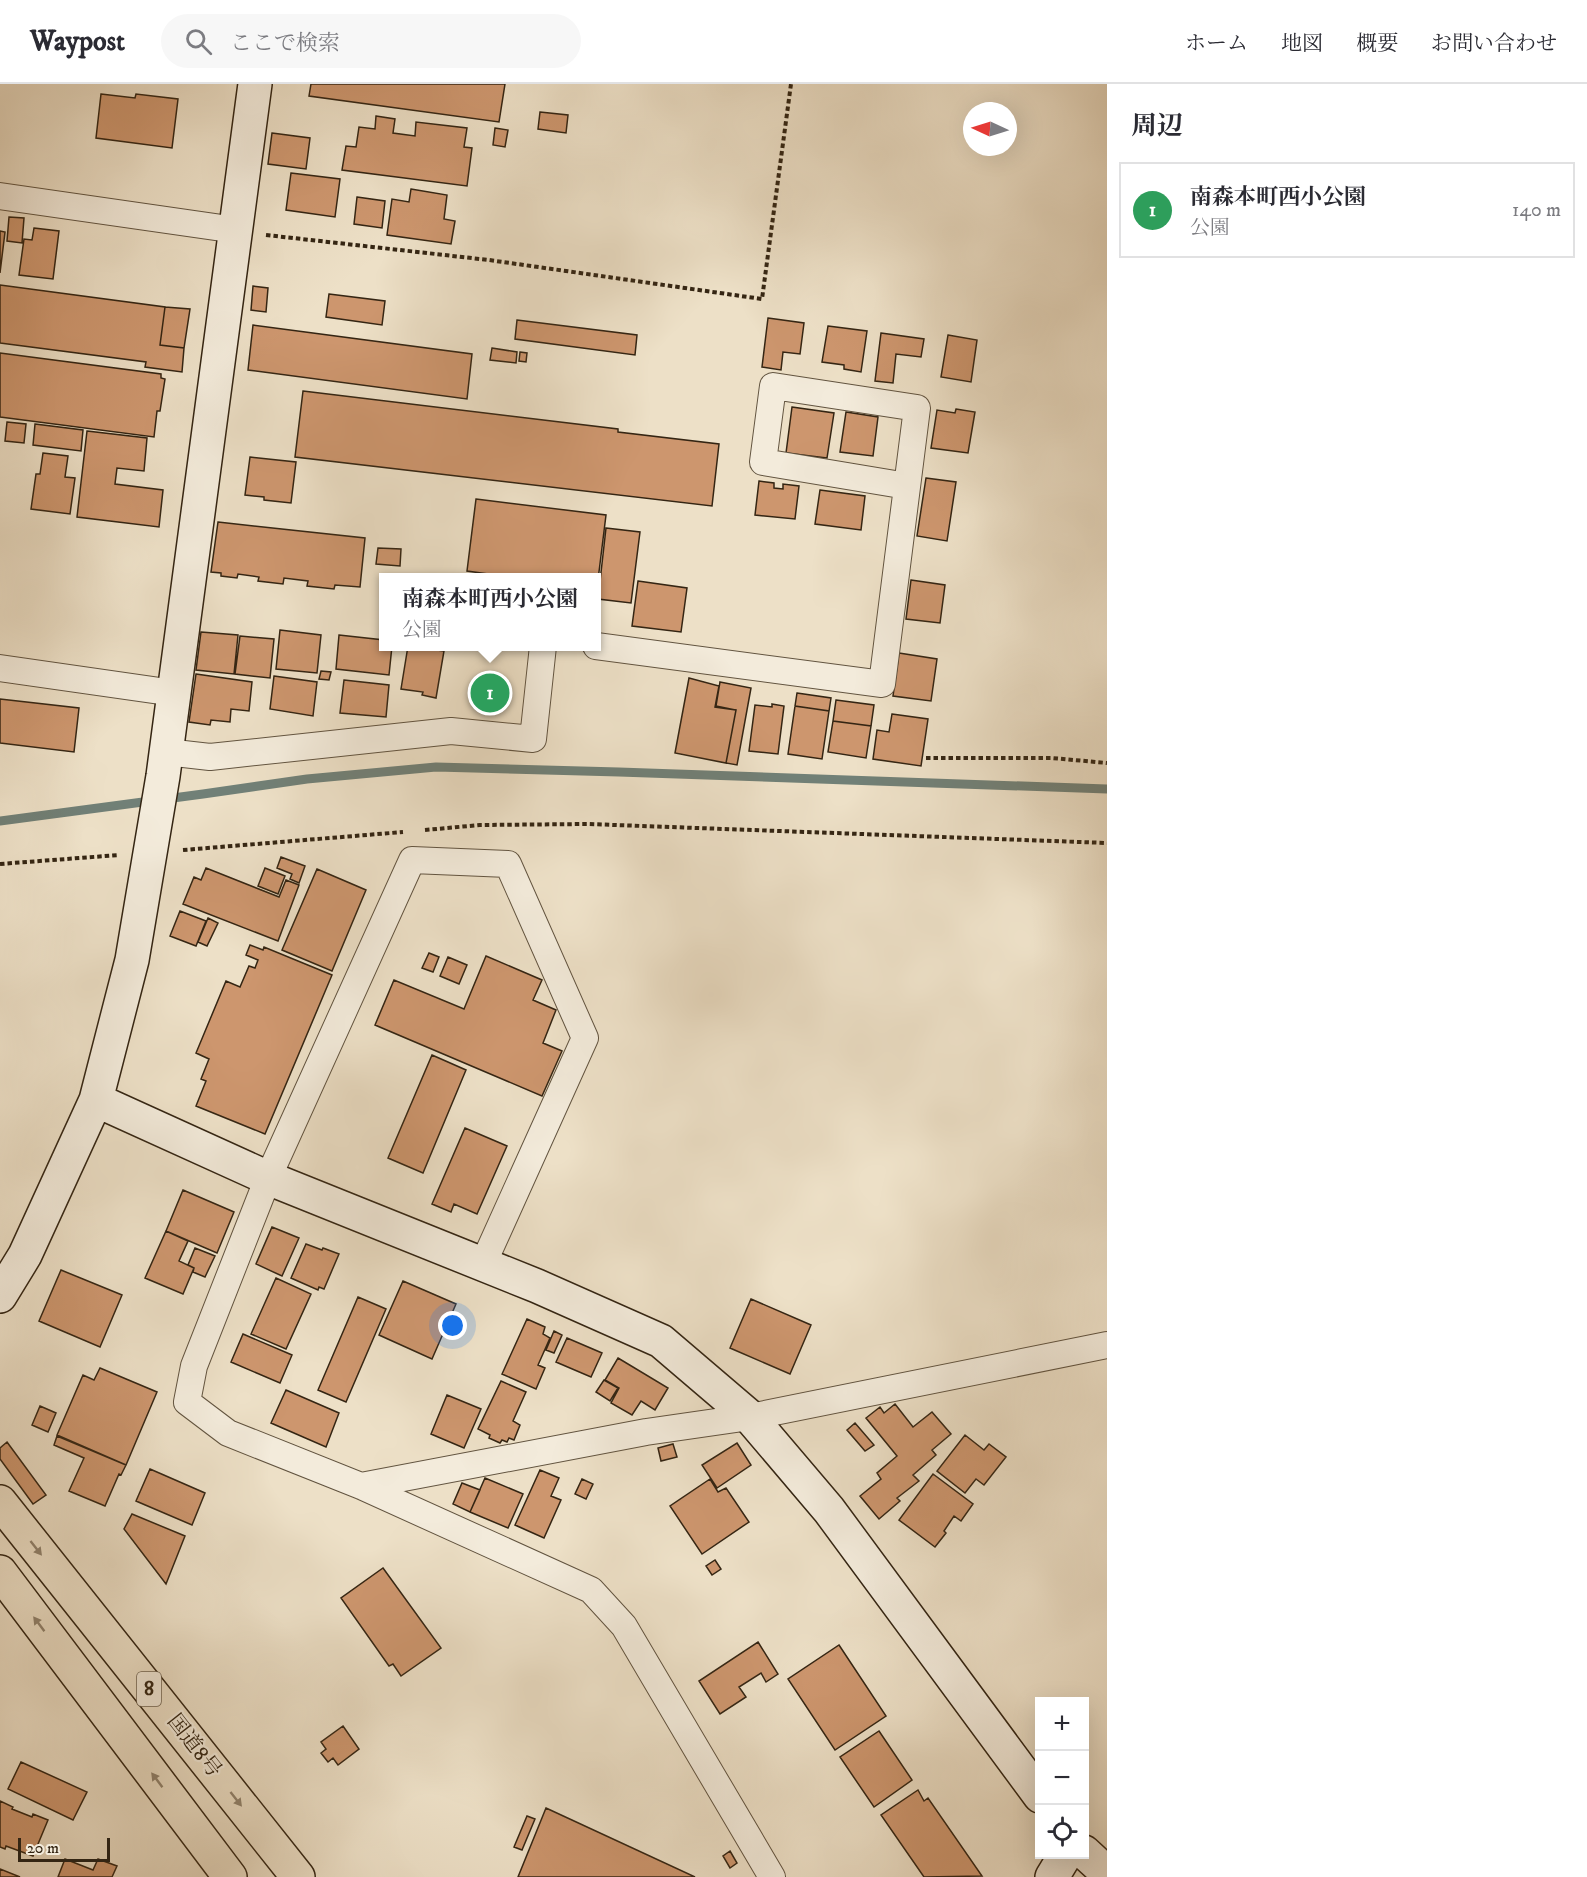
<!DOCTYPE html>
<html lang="ja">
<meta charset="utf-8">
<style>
body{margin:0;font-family:"IM FELL DW Pica","Noto Serif JP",serif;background:#f7f7f7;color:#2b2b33}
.controls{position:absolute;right:18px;bottom:18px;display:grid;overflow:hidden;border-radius:0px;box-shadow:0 6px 24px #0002}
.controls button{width:54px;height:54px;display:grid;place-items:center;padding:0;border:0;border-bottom:2px solid #e1e1e2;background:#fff;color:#2b2b33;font:30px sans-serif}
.compass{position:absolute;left:963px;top:18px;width:54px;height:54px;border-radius:50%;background:#fff;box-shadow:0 6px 24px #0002;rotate:274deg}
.scale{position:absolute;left:18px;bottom:15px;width:92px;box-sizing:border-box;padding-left:6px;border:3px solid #342513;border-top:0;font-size:16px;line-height:21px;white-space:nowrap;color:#342513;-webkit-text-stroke:4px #f3ebdb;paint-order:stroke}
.you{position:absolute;left:453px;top:1242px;width:21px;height:21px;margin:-15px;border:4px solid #fff;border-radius:50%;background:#1a73e8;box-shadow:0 0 0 9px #1a73e833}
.badge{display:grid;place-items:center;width:39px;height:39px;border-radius:50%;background:#db2777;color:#fff;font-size:20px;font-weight:700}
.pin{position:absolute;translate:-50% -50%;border:3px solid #fff;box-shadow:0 2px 6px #0006}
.popup{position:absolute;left:379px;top:489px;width:222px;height:78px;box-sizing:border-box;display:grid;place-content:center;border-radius:0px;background:#fff;filter:drop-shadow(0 2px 4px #0005);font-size:20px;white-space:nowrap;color:#7c7c81}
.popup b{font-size:22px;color:#2b2b33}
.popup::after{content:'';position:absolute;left:50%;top:100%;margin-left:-12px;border:12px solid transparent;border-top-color:#fff}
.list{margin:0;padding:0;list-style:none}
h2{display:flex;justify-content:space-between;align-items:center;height:78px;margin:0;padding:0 24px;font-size:26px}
h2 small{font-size:20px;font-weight:400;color:#7c7c81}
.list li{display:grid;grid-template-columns:39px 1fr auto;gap:18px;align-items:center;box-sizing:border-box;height:96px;margin:0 12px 12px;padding:0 12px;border:2px solid #e1e1e2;border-radius:0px}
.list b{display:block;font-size:22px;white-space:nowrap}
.list p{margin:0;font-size:20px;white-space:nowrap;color:#7c7c81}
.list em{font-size:20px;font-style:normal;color:#7c7c81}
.icon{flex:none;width:33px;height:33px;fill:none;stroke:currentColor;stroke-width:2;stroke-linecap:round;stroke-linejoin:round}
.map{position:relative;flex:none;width:1107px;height:1793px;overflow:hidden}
header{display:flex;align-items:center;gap:36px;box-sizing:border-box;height:84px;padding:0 30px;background:#fff;border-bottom:2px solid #e1e1e2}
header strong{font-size:28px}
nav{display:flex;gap:33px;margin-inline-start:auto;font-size:21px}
.search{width:420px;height:54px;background:#f7f7f7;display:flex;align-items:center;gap:15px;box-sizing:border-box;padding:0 21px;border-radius:33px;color:#7c7c81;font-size:22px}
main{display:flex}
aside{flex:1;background:#fff}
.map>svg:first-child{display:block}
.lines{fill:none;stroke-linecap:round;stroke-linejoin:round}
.stream{stroke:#718077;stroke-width:9}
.building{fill:#cd966e;stroke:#342513;stroke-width:1.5}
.street-casing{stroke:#625440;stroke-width:28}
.secondary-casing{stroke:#342513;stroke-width:36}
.highway-casing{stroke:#342513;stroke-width:36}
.path{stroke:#342513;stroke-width:4;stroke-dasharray:4.5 3;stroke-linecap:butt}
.street{stroke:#f3ebdb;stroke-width:26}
.secondary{stroke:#f3ebdb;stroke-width:33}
.highway{stroke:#ede0c7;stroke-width:33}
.oneway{fill:#90826d}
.labels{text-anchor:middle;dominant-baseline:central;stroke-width:4.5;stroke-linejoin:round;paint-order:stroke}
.shield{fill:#f3ebdb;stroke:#6d604f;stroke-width:1.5}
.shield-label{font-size:20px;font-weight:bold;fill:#342513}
.street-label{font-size:21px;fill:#342513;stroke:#f3ebdb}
</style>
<header>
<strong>Waypost</strong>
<div class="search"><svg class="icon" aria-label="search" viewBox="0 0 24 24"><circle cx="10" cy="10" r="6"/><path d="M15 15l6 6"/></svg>ここで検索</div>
<nav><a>ホーム</a><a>地図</a><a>概要</a><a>お問い合わせ</a></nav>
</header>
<main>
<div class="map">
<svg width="1107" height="1793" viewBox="0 0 1107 1793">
<rect width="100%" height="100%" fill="#ede0c7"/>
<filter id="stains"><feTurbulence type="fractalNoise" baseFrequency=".00333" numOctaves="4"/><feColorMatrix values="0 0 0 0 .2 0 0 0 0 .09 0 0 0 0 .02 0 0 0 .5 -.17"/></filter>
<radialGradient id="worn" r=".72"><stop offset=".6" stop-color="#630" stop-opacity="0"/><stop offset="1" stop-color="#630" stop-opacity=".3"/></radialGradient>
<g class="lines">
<path class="stream" d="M0,737L203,710L307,695L436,683L619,688L1107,705"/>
</g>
<path class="building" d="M311,0H505L499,38L309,12Z
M101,10L135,14L136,10L178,15L172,64L96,54Z
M540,28L568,31L566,49L538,45Z
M376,32L395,35L393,49L415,52L416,38L467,44L464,63L472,64L467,102L342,86L346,62L356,63L359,43L375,45Z
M495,44L508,46L505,63L493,61Z
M272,49L310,54L306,85L268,80Z
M291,89L340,95L335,133L286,126Z
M411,105L447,111L444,135L455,137L451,160L387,151L392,115L409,118Z
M357,113L385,117L382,144L354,140Z
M9,133L24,134L22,159L7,157Z
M34,144L59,147L53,195L19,191L24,155L32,156Z
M0,147L5,148L0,189Z
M0,201L165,223L160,261L184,264L182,288L145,283L146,278L0,259Z
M253,202L268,204L266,228L251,226Z
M329,210L385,217L382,241L326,233Z
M165,223L190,225L184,264L160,261Z
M768,234L804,239L800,270L783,268L781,286L762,283Z
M517,236L637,251L635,271L515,255Z
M253,241L472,270L467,315L248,286Z
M828,242L867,247L861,288L844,285V281L822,278Z
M881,249L924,255L921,273L896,270L893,299L875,297Z
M948,251L977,256L971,298L941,293Z
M492,264L517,268L516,279L490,276Z
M520,268L527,269L526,278L519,277Z
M0,269L161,290V294L165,295L160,327H157L154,353L0,333Z
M303,307L618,345V348L719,360L712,422L295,373Z
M792,323L834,329L827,374L786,369Z
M956,325L975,328L968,369L931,364L937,326L955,329Z
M846,328L878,333L873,372L840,368Z
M7,338L26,340L24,359L5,357Z
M35,340L83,346L81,367L33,361Z
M87,347L147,354L144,387L117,384L115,400L163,406L159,443L77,433Z
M43,369L68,372L65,393L75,394L70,430L31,425L36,390H40Z
M250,373L296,378L291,419L264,416V413L245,411Z
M926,394L956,398L947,457L917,452Z
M759,397L774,399V404L783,405V400L799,402L795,435L755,431Z
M820,406L865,412L861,446L815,440Z
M476,415L606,431L597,504L596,494H518L467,487Z
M218,438L365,454L360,503L335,501L334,505L307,502L308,497L284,494L283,500L258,497L259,493L238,490L237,494L221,492V489L211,488Z
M606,444L640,448L631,519L598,515Z
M378,464L401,465L400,482L376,480Z
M477,489L515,494H477Z
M911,496L945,501L940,539L906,535Z
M638,497L687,504L681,548L632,542Z
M280,546L321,551L317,589L276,585Z
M201,548L238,551L234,590L196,586Z
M339,551L384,556V562H392L389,591L336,585Z
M240,552L274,555L270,594L235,590Z
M408,562L444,567L436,614L422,611L423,608L401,605Z
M899,569L937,575L931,617L893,612Z
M321,587L331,588L329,596L319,595Z
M196,590L252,598L249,627L231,625L230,638L211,636L210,641L189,638Z
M274,592L317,598L313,632L270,625Z
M689,594L719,602L715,623L736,626L726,679L675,669Z
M344,596L389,601L386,633L340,629Z
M720,598L751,604L737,681L726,679L736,626L716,622Z
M797,609L831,614L829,627L795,622Z
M0,615L79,624L74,668L0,659Z
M836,616L874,621L871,642L833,637Z
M772,620L784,622L778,670L749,667L755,621L772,623Z
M795,622L829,627L822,675L788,670Z
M892,630L928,635L921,682L873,675L877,646L889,648Z
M833,637L871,642L866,674L828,668Z
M281,773L305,782L299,799L290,795L292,790L277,784Z
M206,784L279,813L286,796L299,801L278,857L183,820L194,793L201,796Z
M265,784L285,792L278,810L258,802Z
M317,785L366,806L332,887L282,866Z
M180,827L206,837L196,862L170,852Z
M208,834L218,839L207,862L198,858Z
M250,861L263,866L264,863L332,891L265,1050L196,1022L206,997L201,995L209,975L196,969L226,897L240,903L249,882L255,884L258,876L246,871Z
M429,869L439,873L433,888L422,884Z
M486,872L542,896L533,916L556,926L543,959L562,967L542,1012L375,941L394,896L464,925Z
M448,873L467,881L459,900L440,892Z
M432,971L466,986L423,1089L388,1074Z
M465,1044L507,1062L477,1130L454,1120L451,1128L432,1120Z
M183,1106L234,1128L217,1169L166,1147Z
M272,1143L299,1154L282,1192L256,1180Z
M166,1147L188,1157L179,1177L194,1184L183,1210L145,1194Z
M306,1160L322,1166L323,1164L339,1170L324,1205L319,1203L318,1206L291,1194Z
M195,1164L215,1172L205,1193L193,1188L194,1184L188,1181Z
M61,1186L122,1211L100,1263L39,1237Z
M276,1194L311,1210L286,1265L251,1250Z
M403,1197L456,1220L432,1275L379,1251Z
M358,1213L386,1225L346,1318L318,1306Z
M751,1215L811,1241L790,1290L730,1264Z
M527,1235L545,1243L543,1250L550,1254L538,1281L545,1284L536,1305L502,1290Z
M554,1247L562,1251L554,1269L546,1266Z
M243,1250L292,1271L280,1299L231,1278Z
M567,1254L602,1269L591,1293L556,1278Z
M618,1274L668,1304L655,1326L641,1317L632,1331L611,1319L619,1304L605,1296Z
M100,1284L157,1308L126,1381L57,1351L83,1291L94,1296Z
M604,1296L618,1304L610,1317L596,1308Z
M501,1297L526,1308L513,1337L520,1341L514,1356L509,1354L507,1358L502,1356L500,1359L489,1354L490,1351L478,1345Z
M286,1306L339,1329L326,1363L271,1339Z
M447,1311L481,1325L464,1364L431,1350Z
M895,1320L913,1343L932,1328L951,1350L932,1366L936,1371L913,1391L919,1397L897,1414L900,1417L879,1435L860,1412L881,1395L877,1389L897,1372L866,1334L880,1323L884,1329Z
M40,1322L56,1329L48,1348L32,1341Z
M855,1339L874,1361L865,1367L847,1346Z
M965,1351L984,1366L989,1360L1006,1373L984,1401L976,1395L965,1409L937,1387Z
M57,1352L126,1381L121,1391L119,1390L105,1422L69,1407L84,1374L54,1361Z
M7,1358L46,1411L33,1420L0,1375V1364Z
M737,1359L751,1381L717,1404L702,1381Z
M673,1360L677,1373L661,1377L658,1364Z
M150,1385L205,1409L192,1441L136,1417Z
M540,1386L559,1394L551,1412L561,1416L544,1454L515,1441Z
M933,1390L973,1420L961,1437L954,1432L944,1447L946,1449L935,1463L899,1436Z
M485,1394L523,1410L508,1444L470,1428Z
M582,1395L593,1400L586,1415L575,1410Z
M710,1395L718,1408L726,1404L749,1438L702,1470L670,1422Z
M462,1399L480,1406L470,1428L453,1420Z
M132,1430L185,1452L166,1500L124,1445Z
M715,1476L721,1485L712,1491L706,1482Z
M383,1484L441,1564L401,1592L393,1580L389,1582L341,1514Z
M758,1558L778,1590L766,1598L761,1589L739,1603L746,1613L720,1630L699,1597Z
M839,1561L886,1632L835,1666L788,1595Z
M343,1642L359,1665L338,1681L333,1674L328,1678L321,1669L326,1665L321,1658Z
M879,1647L912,1696L874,1723L840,1673Z
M21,1678L87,1708L73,1736L8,1705Z
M918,1706L924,1717L928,1714L982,1792L924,1793L881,1731Z
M0,1717L13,1723L12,1725L32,1733L33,1730L48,1736L33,1772L6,1762L5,1765L0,1763Z
M546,1724L695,1793H518Z
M527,1732L535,1735L522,1766L514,1763Z
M730,1767L737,1779L730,1784L723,1772Z
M65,1775L93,1786L98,1775L117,1782L112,1793H58Z
M0,1785L20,1793H0Z"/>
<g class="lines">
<defs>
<path id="street" d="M0,112L236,146
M596,562L882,600L917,324L773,302L763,378L907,402
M0,584L174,609
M166,668L210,673L451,647L533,655L543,562
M483,1180L585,954L508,780L412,776L268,1094L194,1282L187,1318L228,1349L361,1402L591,1506L624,1542L772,1793
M361,1402L646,1348L750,1333L1107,1261"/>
<path id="secondary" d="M96,1016L268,1094L537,1202L661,1257L750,1333L829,1426L1040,1712
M0,1212L25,1171L96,1016L132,876L163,692L255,0
M1084,1768L1107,1789
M1052,1793L1066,1770"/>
<path id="highway" d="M0,1418L298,1793
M0,1488L230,1793"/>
</defs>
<use href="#street" class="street-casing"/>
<use href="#secondary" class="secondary-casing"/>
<use href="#highway" class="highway-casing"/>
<path class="path" d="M266,151L489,176L762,215L791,0
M926,674H1052L1107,679
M425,746L480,741L588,740L1107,759
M183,766L403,748
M0,780L119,771"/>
<use href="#street" class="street"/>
<use href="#secondary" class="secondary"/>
<use href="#highway" class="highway"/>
</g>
<defs><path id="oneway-solid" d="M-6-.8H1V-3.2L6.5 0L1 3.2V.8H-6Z" transform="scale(1.5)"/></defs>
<g class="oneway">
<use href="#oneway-solid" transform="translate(36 1464) rotate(52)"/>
<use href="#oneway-solid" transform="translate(39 1540) rotate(-127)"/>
<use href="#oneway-solid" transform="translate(157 1696) rotate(-127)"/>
<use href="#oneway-solid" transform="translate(236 1715) rotate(52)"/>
</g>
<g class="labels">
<rect class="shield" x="137" y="1588" width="24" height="34" rx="4.5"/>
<g class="shield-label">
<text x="149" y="1605">8</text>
</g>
<g class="street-label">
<text transform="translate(194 1662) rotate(52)">国道8号</text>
</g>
</g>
<rect width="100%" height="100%" filter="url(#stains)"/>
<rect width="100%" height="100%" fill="url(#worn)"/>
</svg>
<div class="controls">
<button>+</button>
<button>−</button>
<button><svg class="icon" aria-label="locate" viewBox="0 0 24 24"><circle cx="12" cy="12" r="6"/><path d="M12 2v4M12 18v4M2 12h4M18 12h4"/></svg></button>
</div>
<svg class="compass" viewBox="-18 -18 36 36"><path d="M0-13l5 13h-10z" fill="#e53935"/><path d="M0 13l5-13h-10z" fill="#7c7c81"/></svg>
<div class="scale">20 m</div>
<div class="you"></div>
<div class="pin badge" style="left:490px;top:609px;background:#2e9e5b">1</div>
<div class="popup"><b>南森本町西小公園</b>公園</div>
</div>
<aside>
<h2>周辺<small></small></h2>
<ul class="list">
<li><span class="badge" style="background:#2e9e5b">1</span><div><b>南森本町西小公園</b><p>公園</p></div><em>140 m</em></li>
</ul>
</aside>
</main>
